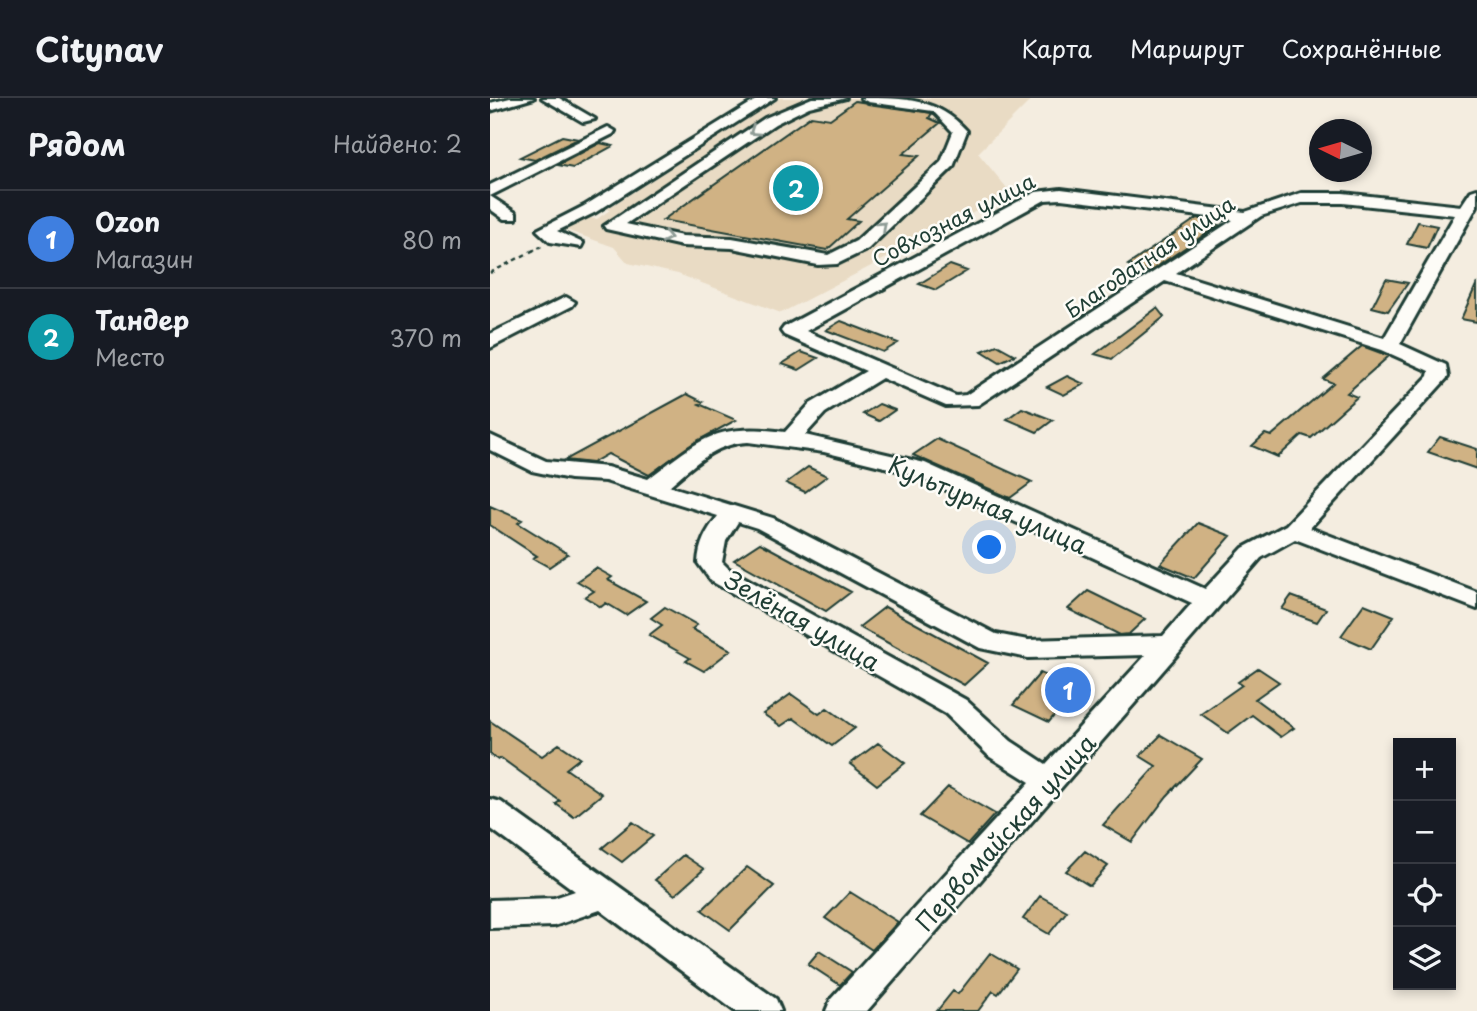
<!DOCTYPE html>
<html lang="ru">
<meta charset="utf-8">
<style>
body{margin:0;font-family:"Playpen Sans",sans-serif;background:#20242c;color:#f1f3f6}
.controls{position:absolute;right:21px;bottom:21px;display:grid;overflow:hidden;border-radius:0px;box-shadow:0 4px 10px #0003}
.controls button{width:63px;height:63px;display:grid;place-items:center;padding:0;border:0;border-bottom:2px solid #363941;background:#171b24;color:#f1f3f6;font:35px sans-serif}
.compass{position:absolute;left:819px;top:21px;width:63px;height:63px;border-radius:50%;background:#171b24;box-shadow:0 4px 10px #0003;rotate:275deg}
.you{position:absolute;left:500px;top:450px;width:24px;height:24px;margin:-18px;border:5px solid #fff;border-radius:50%;background:#1a73e8;box-shadow:0 0 0 10px #1a73e833}
.badge{display:grid;place-items:center;width:46px;height:46px;border-radius:50%;background:#c8321e;color:#fff;font-size:23px;font-weight:700}
.pin{position:absolute;translate:-50% -50%;border:4px solid #fff;box-shadow:0 2px 7px #0006}
.list{margin:0;padding:0;list-style:none}
h2{display:flex;justify-content:space-between;align-items:center;height:91px;margin:0;padding:0 28px;font-size:30px}
h2 small{font-size:23px;font-weight:400;color:#9ea1a6}
.list li{display:grid;grid-template-columns:46px 1fr auto;gap:21px;align-items:center;box-sizing:border-box;height:98px;padding:0 28px;border-top:2px solid #363941}
.list b{display:block;font-size:26px;white-space:nowrap}
.list p{margin:0;font-size:23px;white-space:nowrap;color:#9ea1a6}
.list em{font-size:23px;font-style:normal;color:#9ea1a6}
.icon{flex:none;width:38px;height:38px;fill:none;stroke:currentColor;stroke-width:2;stroke-linecap:round;stroke-linejoin:round}
.map{position:relative;flex:none;width:987px;height:913px;overflow:hidden}
header{display:flex;align-items:center;gap:42px;box-sizing:border-box;height:98px;padding:0 35px;background:#171b24;border-bottom:2px solid #363941}
header strong{font-size:33px}
nav{display:flex;gap:38px;margin-inline-start:auto;font-size:24px}
main{display:flex}
aside{flex:1;background:#171b24}
.map>svg:first-child{display:block}
.built{fill:#e9dbc4}
.building{fill:#d0b284;stroke:#1f3d34;stroke-width:2}
.lines{fill:none;stroke-linecap:round;stroke-linejoin:round}
.minor-casing{stroke:#1f3d34;stroke-width:6}
.path-far1{stroke:#1f3d34;stroke-width:2;stroke-dasharray:3.5 3.5;stroke-linecap:butt}
.path{stroke:#1f3d34;stroke-width:2.5;stroke-dasharray:4.5 4.5;stroke-linecap:butt}
.minor{fill:#fdfcf7;fill-rule:evenodd}
.oneway{stroke:#8e9c96}
.labels{text-anchor:middle;dominant-baseline:central;stroke-width:5;stroke-linejoin:round;paint-order:stroke}
.far-street-label{font-size:21px;fill:#1f3d34;stroke:#fdfcf7}
.street-label{font-size:24px;fill:#1f3d34;stroke:#fdfcf7}
</style>
<header>
<strong>Citynav</strong>
<nav><a>Карта</a><a>Маршрут</a><a>Сохранённые</a></nav>
</header>
<main>
<aside>
<h2>Рядом<small>Найдено: 2</small></h2>
<ul class="list">
<li><span class="badge" style="background:#3f7fe0">1</span><div><b>Ozon</b><p>Магазин</p></div><em>80 m</em></li>
<li><span class="badge" style="background:#0f9aa8">2</span><div><b>Тандер</b><p>Место</p></div><em>370 m</em></li>
</ul>
</aside>
<div class="map">
<svg width="987" height="913" viewBox="0 0 987 913">
<rect width="100%" height="100%" fill="#f4ede0"/>
<filter id="ink" filterUnits="userSpaceOnUse"><feTurbulence type="fractalNoise" baseFrequency=".0143" numOctaves="2"/><feDisplacementMap in="SourceGraphic" scale="14" xChannelSelector="R" yChannelSelector="G"/><feConvolveMatrix kernelMatrix="1 2 1 2 8 2 1 2 1" color-interpolation-filters="sRGB"/></filter>
<g filter="url(#ink)">
<path class="built" d="M290,0H543L488,55L521,95L291,215L188,176L138,165L124,149L73,131L98,120L107,121L120,112L117,111Z"/>
<path class="building" d="M365,3L442,15L439,20L450,25L413,56L429,58L357,121L369,123L337,152L173,122L321,18L340,21Z
M72,38L88,41L45,62L30,59Z
M110,45L123,48L83,70L68,67Z
M707,120L729,127L659,174L638,167Z
M928,124L947,128L937,150L917,146Z
M460,167L477,173L446,192L429,186Z
M896,181L918,185L898,213L882,209Z
M987,185V224L971,221Z
M667,210L674,219L622,261L605,256Z
M351,223L408,245L393,254L336,232Z
M507,247L525,257L510,264L492,253Z
M872,248L899,258L857,295L867,299L821,340L812,337L788,359L762,348L775,336L781,338L843,285L833,281Z
M311,254L328,260L309,272L292,266Z
M577,278L594,286L574,297L557,289Z
M197,296L213,304L209,306L246,322L205,344L159,377L118,356L102,365L75,362Z
M389,306L405,312L389,323L373,316Z
M532,310L563,322L547,334L517,321Z
M950,339L987,351V371L938,354Z
M447,341L542,384L520,400L423,357Z
M318,369L337,378L315,394L296,385Z
M0,408L32,422L28,425L78,456L59,469L43,460L47,458L0,427Z
M708,425L741,438L704,480L670,466Z
M270,445L361,494L336,513L244,462Z
M106,470L122,479L118,482L156,503L136,517L116,505L111,509L95,499L104,493L87,483Z
M598,493L655,521L639,536L630,537L578,511Z
M801,498L836,511L827,524L792,511Z
M874,506L904,518L881,551L851,538Z
M175,509L207,527L202,531L241,552L214,573L196,563L200,560L159,537L172,527L161,520Z
M395,509L498,565L474,587L369,529Z
M768,570L789,584L765,601L804,630L791,639L762,617L738,635L711,616L752,587L748,584Z
M550,575L586,591L559,624L523,607Z
M301,596L329,616L337,610L365,630L342,648L303,620L291,628L273,616Z
M0,623L52,658L69,646L90,660L76,671L112,696L84,719L66,706L70,703L11,660L8,662L0,656Z
M671,637L712,661L677,698L642,744L613,727L666,668L650,658Z
M388,645L415,665L387,687L360,666Z
M458,689L505,716L478,746L430,718Z
M143,724L163,738L132,764L112,750Z
M595,753L618,768L600,788L576,773Z
M193,757L214,771L185,797L165,782Z
M257,769L284,788L240,832L212,812Z
M360,794L408,824L382,852L335,820Z
M550,798L577,813L559,836L533,821Z
M329,853L362,874L350,887L318,866Z
M500,855L527,871L508,896L503,893L488,913H447L463,893L468,896Z"/>
<g class="lines">
<defs>
<path id="minor" d="M20,0H44L0,13V5Z
M52,0H69L105,21L93,24Z
M269,0H285L106,114L67,133L93,145L91,149L60,144L47,132L94,108Z
M322,0H356L319,9L285,26L136,126L192,138L242,140L338,157L366,143L451,64L463,34L443,13L378,4L371,0C416,0 447,0 477,33L463,69L378,151L347,166L328,167L242,150L192,148L116,131L114,128L275,20Z
M118,29L125,33L123,36L0,98V87Z
M571,91L755,114L811,95H853L971,108L981,93L987,91V108L910,246L956,267L958,279L820,430L987,494V511L805,441L771,460L377,913H336L341,901L540,684L500,659L456,616L221,483L208,465C209,446 216,433 228,418L115,383L80,381L42,373L0,352V337L56,363L117,369L158,381C211,341 225,325 295,334L320,306L376,273L294,237L291,233L294,229L546,94ZM571,101L743,122L476,297L466,298L316,233L555,102ZM812,105H853L965,117L894,240L686,175L771,118ZM675,183L892,252L939,273L938,278L796,427L753,450L715,491L435,365L315,337L335,315L392,280L456,308L488,307ZM258,344L334,354L419,375L702,505L673,538L538,542L506,536L283,420L179,388C203,368 225,345 258,344ZM248,424L267,430L490,550L538,560L656,557L556,666L521,643L476,602L239,471L232,464L236,443Z
M0,98L26,115V121H14L0,111Z
M76,199L85,204L82,208L0,250V236Z
M0,701L11,704L286,901L291,913H245L110,812L64,828L0,830V802L64,800L85,793L0,730Z"/>
</defs>
<use href="#minor" class="minor-casing"/>
<path class="path-far1" d="M42,153L52,148"/>
<path class="path" d="M0,175L46,151"/>
<use href="#minor" class="minor"/>
</g>
<defs><path id="oneway-chevron" d="M-2-3.5L2.5 0L-2 3.5" fill="none" stroke-width="1.6" stroke-linecap="round" stroke-linejoin="round" transform="scale(1.75)"/></defs>
<g class="oneway">
<use href="#oneway-chevron" transform="translate(264 33) rotate(146)"/>
<use href="#oneway-chevron" transform="translate(392 128) rotate(-43)"/>
<use href="#oneway-chevron" transform="translate(177 139) rotate(12)"/>
</g>
</g>
<g class="labels">
<g class="far-street-label">
<text transform="translate(463 121) rotate(-27)">Совхозная улица</text>
<text transform="translate(659 158) rotate(-34)">Благодатная улица</text>
</g>
<g class="street-label">
<text transform="translate(498 406) rotate(23)">Культурная улица</text>
<text transform="translate(313 522) rotate(30)">Зелёная улица</text>
<text transform="translate(515 734) rotate(-48)">Первомайская улица</text>
</g>
</g>
</svg>
<div class="controls">
<button>+</button>
<button>−</button>
<button><svg class="icon" aria-label="locate" viewBox="0 0 24 24"><circle cx="12" cy="12" r="6"/><path d="M12 2v4M12 18v4M2 12h4M18 12h4"/></svg></button>
<button><svg class="icon" aria-label="layers" viewBox="0 0 24 24"><path d="M12 4l9 5-9 5-9-5zM3 14l9 5 9-5"/></svg></button>
</div>
<svg class="compass" viewBox="-18 -18 36 36"><path d="M0-13l5 13h-10z" fill="#e53935"/><path d="M0 13l5-13h-10z" fill="#9ea1a6"/></svg>
<div class="you"></div>
<div class="pin badge" style="left:578px;top:592px;background:#3f7fe0">1</div>
<div class="pin badge" style="left:306px;top:90px;background:#0f9aa8">2</div>
</div>
</main>
